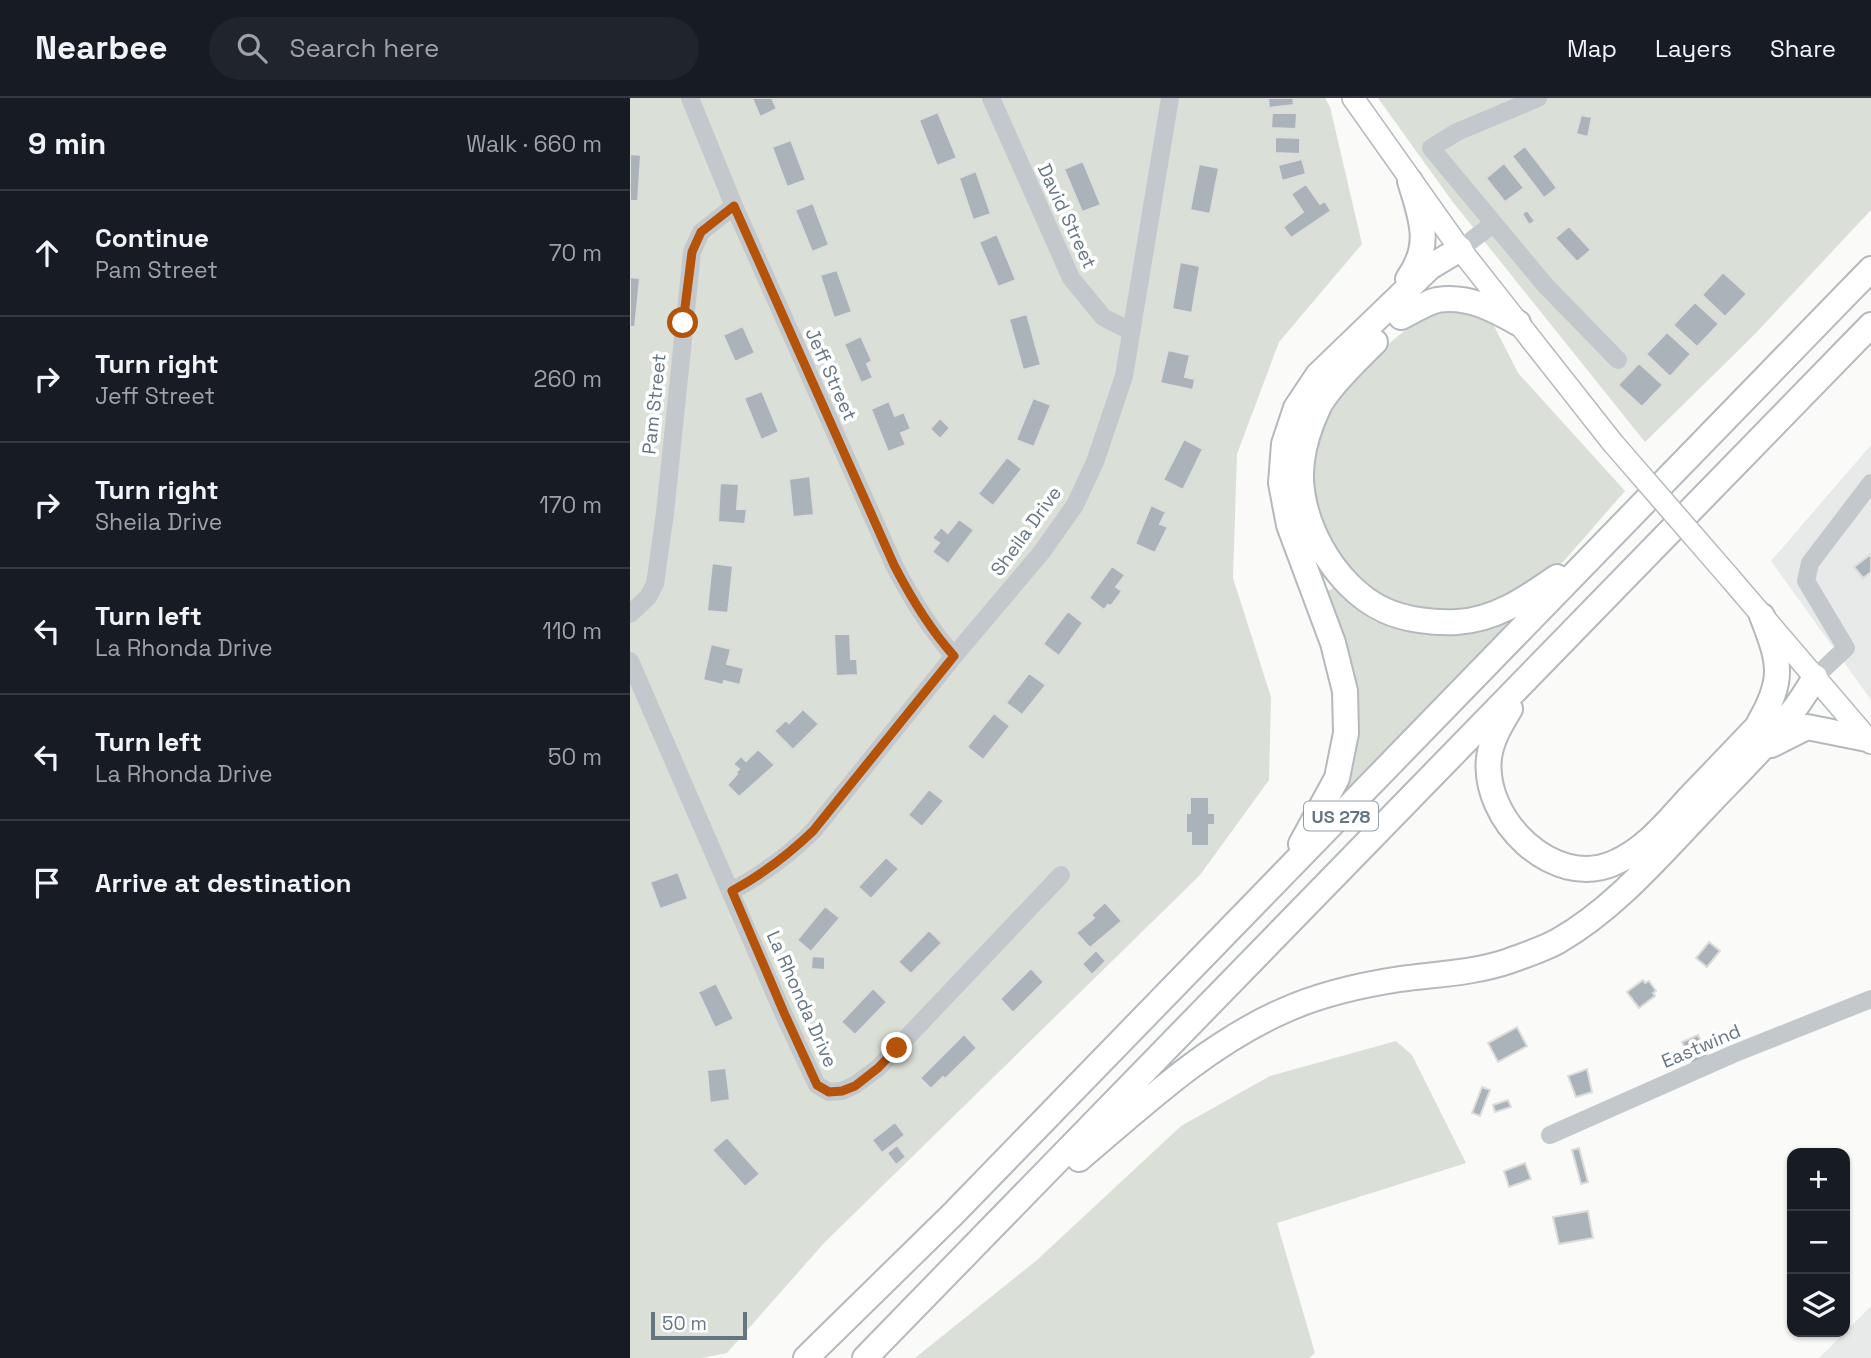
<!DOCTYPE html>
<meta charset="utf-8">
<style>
body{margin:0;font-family:"Space Grotesk",sans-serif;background:#20242c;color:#f1f3f6}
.controls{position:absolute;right:21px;bottom:21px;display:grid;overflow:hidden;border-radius:14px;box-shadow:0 2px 5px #0004}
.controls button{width:63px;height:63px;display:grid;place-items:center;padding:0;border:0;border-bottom:2px solid #363941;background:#171b24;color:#f1f3f6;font:35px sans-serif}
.scale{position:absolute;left:21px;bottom:18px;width:96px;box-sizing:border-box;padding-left:7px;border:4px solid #657683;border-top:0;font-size:19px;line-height:24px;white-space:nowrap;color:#657683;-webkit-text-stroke:5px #fff;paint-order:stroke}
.stop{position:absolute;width:21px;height:21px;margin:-16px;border:5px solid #b45309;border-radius:50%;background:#fff}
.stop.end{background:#b45309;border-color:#fff;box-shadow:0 2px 7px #0008}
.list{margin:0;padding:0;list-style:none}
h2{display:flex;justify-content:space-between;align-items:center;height:91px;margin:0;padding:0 28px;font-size:30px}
h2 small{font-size:23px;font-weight:400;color:#9ea1a6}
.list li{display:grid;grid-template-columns:46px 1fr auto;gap:21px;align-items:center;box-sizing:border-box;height:126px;padding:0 28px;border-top:2px solid #363941}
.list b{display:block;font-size:26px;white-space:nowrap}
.list p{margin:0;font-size:23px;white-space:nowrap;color:#9ea1a6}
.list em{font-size:23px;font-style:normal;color:#9ea1a6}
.icon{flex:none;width:38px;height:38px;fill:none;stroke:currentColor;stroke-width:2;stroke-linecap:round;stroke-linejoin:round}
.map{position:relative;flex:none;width:1241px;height:1260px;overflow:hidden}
header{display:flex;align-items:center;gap:42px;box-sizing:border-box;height:98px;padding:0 35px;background:#171b24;border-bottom:2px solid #363941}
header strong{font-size:33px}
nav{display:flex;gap:38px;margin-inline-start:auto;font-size:24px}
.search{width:490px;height:63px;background:#20242c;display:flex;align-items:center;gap:18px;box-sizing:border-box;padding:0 24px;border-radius:38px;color:#9ea1a6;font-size:26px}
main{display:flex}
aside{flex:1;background:#171b24}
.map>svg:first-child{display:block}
.built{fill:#e8e9e9}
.green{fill:#dadfd7}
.building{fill:#aab3b9;stroke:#dcdcda;stroke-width:2}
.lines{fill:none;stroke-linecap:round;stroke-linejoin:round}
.major-casing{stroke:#b5babe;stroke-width:24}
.highway-casing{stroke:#b4b9bd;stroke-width:28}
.minor{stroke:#c3c8cc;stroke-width:18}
.major{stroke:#fff;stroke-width:21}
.highway{stroke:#fff;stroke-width:24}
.major-bridge-casing{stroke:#b5babe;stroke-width:24;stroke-linecap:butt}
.major-bridge{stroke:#fff;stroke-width:21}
.route{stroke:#b45309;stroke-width:9}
.labels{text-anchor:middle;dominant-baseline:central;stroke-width:7;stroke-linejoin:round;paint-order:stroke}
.shield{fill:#fff;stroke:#939fa8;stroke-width:2}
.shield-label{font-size:18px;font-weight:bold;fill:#657683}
.street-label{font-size:19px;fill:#657683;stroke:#fff}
</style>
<header>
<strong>Nearbee</strong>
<div class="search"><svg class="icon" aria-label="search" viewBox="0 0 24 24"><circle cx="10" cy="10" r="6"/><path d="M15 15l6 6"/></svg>Search here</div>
<nav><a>Map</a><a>Layers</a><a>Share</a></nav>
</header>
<main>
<aside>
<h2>9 min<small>Walk · 660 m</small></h2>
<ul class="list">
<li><svg class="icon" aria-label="ahead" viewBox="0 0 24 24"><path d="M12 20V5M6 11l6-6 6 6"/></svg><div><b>Continue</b><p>Pam Street</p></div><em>70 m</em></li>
<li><svg class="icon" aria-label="right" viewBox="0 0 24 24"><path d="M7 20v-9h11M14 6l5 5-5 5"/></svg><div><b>Turn right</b><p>Jeff Street</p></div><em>260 m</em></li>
<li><svg class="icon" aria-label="right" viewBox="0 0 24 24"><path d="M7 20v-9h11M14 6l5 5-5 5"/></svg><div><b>Turn right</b><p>Sheila Drive</p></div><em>170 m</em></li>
<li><svg class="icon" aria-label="left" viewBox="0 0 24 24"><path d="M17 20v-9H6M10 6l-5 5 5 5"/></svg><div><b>Turn left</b><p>La Rhonda Drive</p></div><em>110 m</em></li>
<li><svg class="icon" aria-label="left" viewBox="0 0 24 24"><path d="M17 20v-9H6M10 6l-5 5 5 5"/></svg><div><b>Turn left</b><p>La Rhonda Drive</p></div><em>50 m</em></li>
<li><svg class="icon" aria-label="arrive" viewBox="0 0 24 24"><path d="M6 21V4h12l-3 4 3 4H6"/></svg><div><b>Arrive at destination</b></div></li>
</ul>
</aside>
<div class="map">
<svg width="1241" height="1260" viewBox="0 0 1241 1260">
<rect width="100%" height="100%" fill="#fafaf8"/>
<path class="built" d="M1241,347V602L1141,463Z
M1241,1208V1260H1189Z"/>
<path class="green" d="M0,0H695L700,9L732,146L649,244L607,356L603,480L641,599L639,682L570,777L194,1145L97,1255L72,1260H0Z
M748,0H1241V112L1123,238L1015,344L822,103Z
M820,210L860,220L888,275L995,393L933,464L877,502L827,518L773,512L742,496L709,467L687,423L680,380L685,332L725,274L797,214Z
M704,490C714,499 725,511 737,519C783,547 834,533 883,520L715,695L727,646L725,592L719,552L693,495Z
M766,943L782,957L836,1065L647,1125L685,1255L679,1260H285L407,1162L551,1028L640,978Z"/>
<path class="building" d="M122,0H142L147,11L130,19Z
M638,0H663L664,7L639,10Z
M308,14L327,60L307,68L289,22Z
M642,15H667L666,31L641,30Z
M951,17L962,19L958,39L946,36Z
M645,39L670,40V56L645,55Z
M161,42L176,82L157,89L142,49Z
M895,48L927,90L914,100L882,58Z
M0,56L11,57L8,103H0Z
M672,61L676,76L652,83L648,67Z
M453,63L471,107L452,114L434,71Z
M874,65L894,90L875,104L856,80Z
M569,66L589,70L580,116L560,112Z
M346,73L361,116L343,122L329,80Z
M676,86L690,106L695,103L701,113L661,140L653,129L673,114L661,96Z
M183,105L199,147L182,154L165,112Z
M897,112L905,123L899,127L892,116Z
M939,128L961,152L947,164L925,140Z
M367,136L386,182L368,189L349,144Z
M550,164L570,168L562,215L542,211Z
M207,172L222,214L204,220L190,177Z
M1093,174L1117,196L1095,219L1072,197Z
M0,179L10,180L5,229H0Z
M1065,204L1089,226L1067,249L1043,227Z
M397,216L411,267L393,272L379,221Z
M113,228L125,255L105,264L93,237Z
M1037,234L1061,256L1040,279L1016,256Z
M231,238L242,263L237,266L243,280L231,285L214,246Z
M538,252L560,257L555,279L565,281L563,292L530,285Z
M1009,265L1033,287L1012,309L988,287Z
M132,293L149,334L131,342L114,300Z
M403,300L421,307L404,349L386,342Z
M259,303L265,318L274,314L281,331L271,335L276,347L258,354L241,311Z
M310,320L320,330L310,341L300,331Z
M554,341L573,351L553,392L533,382Z
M377,359L392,371L363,408L348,396Z
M180,378L184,417L163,419L159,381Z
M90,385L109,386L107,411H117L115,426L88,424Z
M521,407L536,414L530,426L538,429L525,455L505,446Z
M329,421L344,432L318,466L302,454L309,445L302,440L311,429L318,435Z
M1241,456V474L1233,480L1224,469Z
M82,465L103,468L98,515L77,513Z
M482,468L495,477L486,489L492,493L481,508L478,507L474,512L459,500Z
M438,513L453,525L429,558L413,546Z
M204,536H220L221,561H227L228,577L206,578Z
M81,546L101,551L97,566L114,570L110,587L94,583L93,587L73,582Z
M399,575L416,587L392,617L376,605Z
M173,611L189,626L163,652L144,633L156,622L159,625Z
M364,615L380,628L353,662L337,649Z
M128,651L145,667L109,699L97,687L107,676L105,675L109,671L103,666L111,658L116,663Z
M299,691L314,703L292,729L278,717Z
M560,699H579V715H585V727H579V748H561V735H556V715H560Z
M256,759L269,771L241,801L228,789Z
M48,774L58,801L30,811L20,784Z
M475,804L492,823L460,850L446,835L464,820L461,817Z
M195,808L210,820L181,854L167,842Z
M299,832L312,845L281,876L268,864Z
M1079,844L1090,853L1077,869L1066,860Z
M466,852L476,863L462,877L452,866Z
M182,858L195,859V872L181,871Z
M401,870L414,884L383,915L370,901Z
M1013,882L1015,885L1019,883L1026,893L1023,895L1025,898L1009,910L997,894Z
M86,885L104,921L85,930L68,894Z
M243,890L257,904L225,937L211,924Z
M887,929L897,948L868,964L858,945Z
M334,936L347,950L315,981L313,979L301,991L290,980Z
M1068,937L1078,958L1062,966L1052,944Z
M96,970L100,1002L80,1005L77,972Z
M957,971L962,994L946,999L938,978Z
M852,989L860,992L850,1018L842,1015Z
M878,1002L881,1009L865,1014L863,1007Z
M265,1024L275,1037L252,1055L242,1042Z
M97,1039L130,1076L115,1089L82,1052Z
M267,1047L276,1059L266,1067L257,1055Z
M949,1050L958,1084L951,1086L942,1052Z
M895,1065L901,1081L879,1089L874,1073Z
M958,1113L963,1140L929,1146L923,1119Z"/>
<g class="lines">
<defs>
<path id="major" d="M723,0L830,151L982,344
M1100,480L1241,645"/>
<path id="highway" d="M778,181C803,146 791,120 780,83
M771,219C782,214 795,205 807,202C838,197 863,211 888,225
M745,244C729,260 699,288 689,308C681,325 674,344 672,363C664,418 704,489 754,512C775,522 804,525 827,524C865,522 897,500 927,479
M880,611C871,626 861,642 859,660C852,721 923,792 984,765C1015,752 1038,723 1060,699C1087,671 1114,643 1141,614
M1129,625C1155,581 1150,564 1132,518
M1141,647L1177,629L1237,641
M671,746L707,680L716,635L715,593L703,545L659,427L651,385L654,346L666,310L688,277L800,169L830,151
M449,1061C513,1007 576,947 653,913C690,896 731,887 770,881C807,876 844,875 879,863C895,857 914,851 928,843C984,811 1029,758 1073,712C1112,670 1157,630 1185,579
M176,1260L322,1117L1241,171
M235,1260L1241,227"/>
</defs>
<use href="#major" class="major-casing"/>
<use href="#highway" class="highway-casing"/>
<path class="minor" d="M60,0L104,108L264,467C281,500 299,530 324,558
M361,0L441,180L473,219L500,233
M908,0L827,34L801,50L915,187L988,262
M830,151L863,126
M0,516L18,499L25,486L35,415L62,154L71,134L104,108
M0,563L154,917L187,987L199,994L212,993L225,987L248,970L431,777
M1185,579L1216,550L1176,483L1180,465L1241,385
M102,793C133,776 158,758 183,733L324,558L411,455L445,407L465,364L494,278L540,0
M920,1037L1103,956L1241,901"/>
<use href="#major" class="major"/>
<use href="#highway" class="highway"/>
<defs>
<path id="major-bridge" d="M982,344L1100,480"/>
</defs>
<use href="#major-bridge" class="major-bridge-casing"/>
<use href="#major-bridge" class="major-bridge"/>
</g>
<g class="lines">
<path class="route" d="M53,225L62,154L71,134L104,108L264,467C281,500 299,530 324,558L183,733C158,757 133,776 102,793L155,917L187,987L199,994L212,993L225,988L248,970L267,950"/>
</g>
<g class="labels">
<rect class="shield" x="674" y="703.5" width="74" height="29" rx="5"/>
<g class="shield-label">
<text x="711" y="718">US 278</text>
</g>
<g class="street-label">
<text transform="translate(437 118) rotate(65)">David Street</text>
<text transform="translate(201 276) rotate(66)">Jeff Street</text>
<text transform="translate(24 306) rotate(-84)">Pam Street</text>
<text transform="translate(396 433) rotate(-54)">Sheila Drive</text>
<text transform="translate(172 901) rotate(66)">La Rhonda Drive</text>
<text transform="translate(1071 948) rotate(-23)">Eastwind</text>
</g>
</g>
</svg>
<div class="controls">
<button>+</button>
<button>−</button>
<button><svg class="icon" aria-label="layers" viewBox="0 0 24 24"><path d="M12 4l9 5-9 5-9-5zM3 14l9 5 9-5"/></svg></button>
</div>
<div class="scale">50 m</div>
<div class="stop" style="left:53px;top:225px"></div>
<div class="stop end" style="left:267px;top:950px"></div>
</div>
</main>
